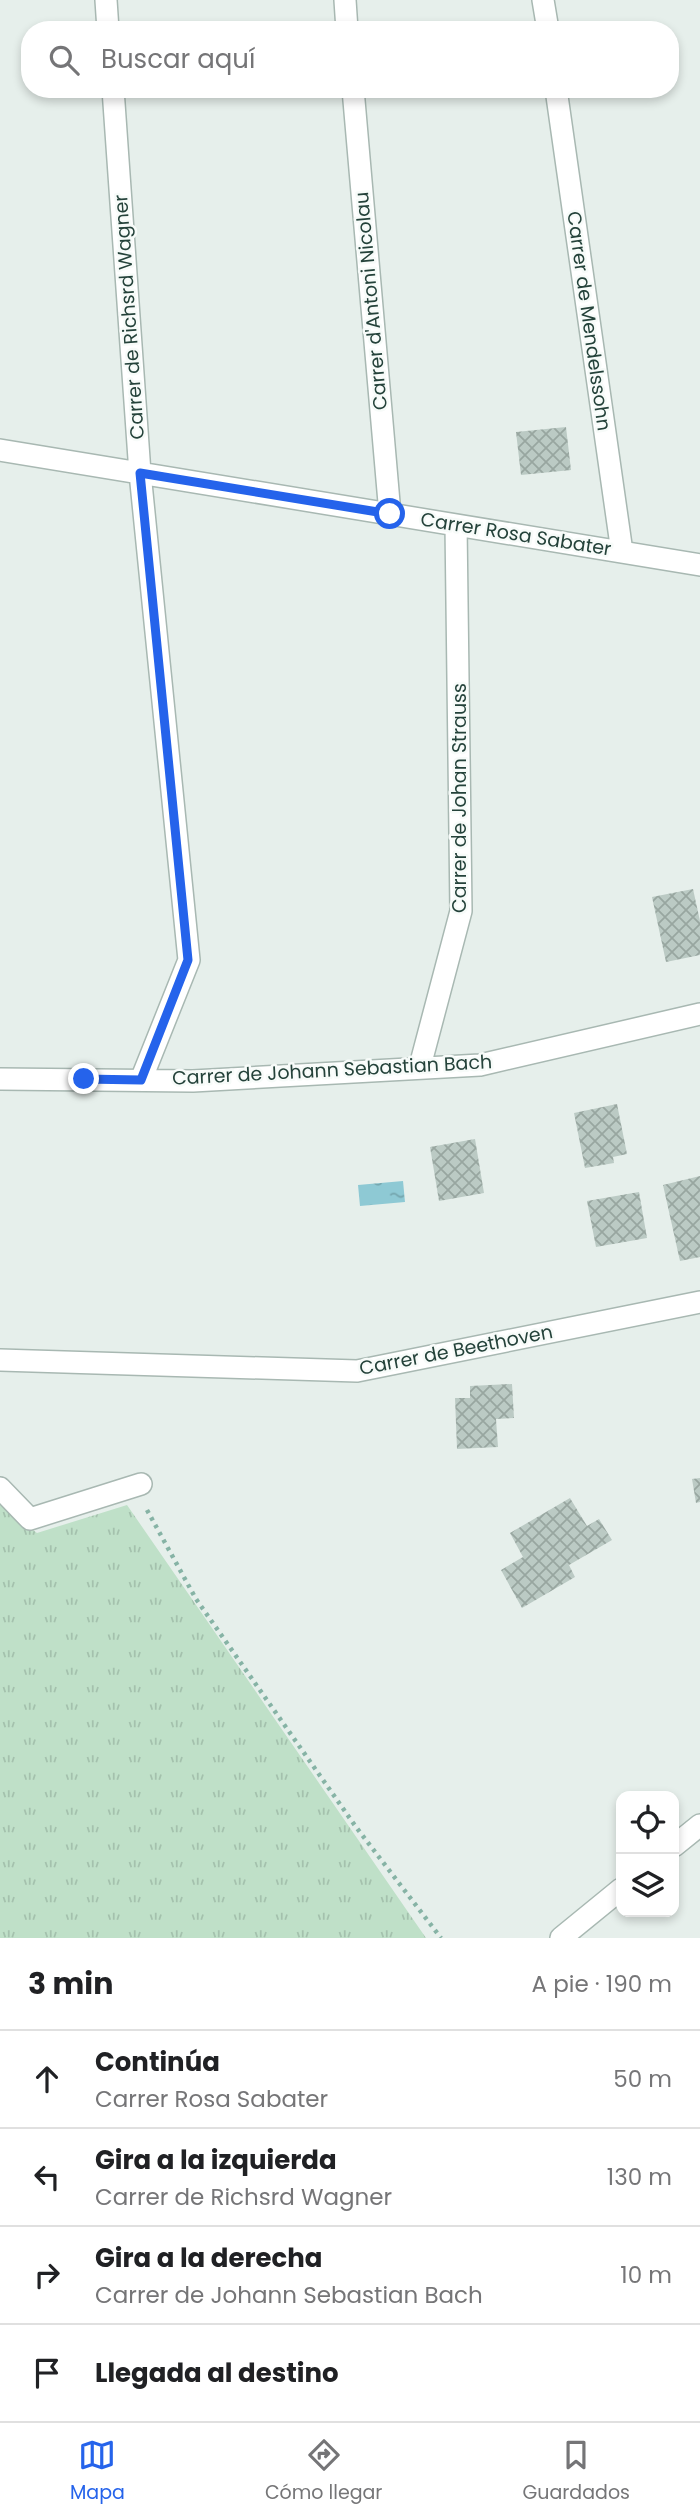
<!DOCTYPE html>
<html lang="es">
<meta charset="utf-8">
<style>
body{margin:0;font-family:Poppins,sans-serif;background:#f2f2f2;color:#202124}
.controls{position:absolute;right:21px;bottom:21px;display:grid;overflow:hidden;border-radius:14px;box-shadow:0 4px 10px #0003}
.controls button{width:63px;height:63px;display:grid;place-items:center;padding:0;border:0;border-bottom:2px solid #e0e0e0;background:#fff;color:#202124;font:35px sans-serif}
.stop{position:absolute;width:21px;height:21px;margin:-16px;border:5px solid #2563eb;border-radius:50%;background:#fff}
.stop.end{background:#2563eb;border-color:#fff;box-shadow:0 2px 7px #0008}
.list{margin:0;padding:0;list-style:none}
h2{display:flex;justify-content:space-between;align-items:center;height:91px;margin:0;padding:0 28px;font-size:30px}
h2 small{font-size:23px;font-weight:400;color:#757577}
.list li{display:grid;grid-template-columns:46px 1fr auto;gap:21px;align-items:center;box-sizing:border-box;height:98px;padding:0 28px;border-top:2px solid #e0e0e0}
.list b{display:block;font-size:26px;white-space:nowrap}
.list p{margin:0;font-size:23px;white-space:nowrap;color:#757577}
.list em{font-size:23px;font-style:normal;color:#757577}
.icon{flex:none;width:38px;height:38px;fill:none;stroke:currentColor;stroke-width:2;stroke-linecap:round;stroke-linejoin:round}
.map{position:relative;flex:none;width:700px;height:1938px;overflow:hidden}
.search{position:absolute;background:#fff;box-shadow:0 4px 10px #0003;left:21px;right:21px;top:21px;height:77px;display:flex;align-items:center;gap:18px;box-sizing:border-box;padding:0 24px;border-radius:28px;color:#757577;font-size:26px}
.sheet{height:483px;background:#fff}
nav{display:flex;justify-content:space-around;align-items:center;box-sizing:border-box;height:98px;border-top:2px solid #e0e0e0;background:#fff;font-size:19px;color:#757577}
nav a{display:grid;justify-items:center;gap:4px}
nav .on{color:#2563eb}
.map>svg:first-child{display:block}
.grass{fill:url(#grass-tufts)}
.water{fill:url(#water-ripples)}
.building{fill:url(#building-cross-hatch)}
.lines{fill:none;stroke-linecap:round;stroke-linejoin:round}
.minor-casing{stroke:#a8b8b2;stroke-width:24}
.path{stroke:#86b3a5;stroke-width:4.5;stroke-dasharray:3.5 5;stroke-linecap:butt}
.minor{stroke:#fff;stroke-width:21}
.route{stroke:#2563eb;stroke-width:9}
.labels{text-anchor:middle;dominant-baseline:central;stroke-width:5;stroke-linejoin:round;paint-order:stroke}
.street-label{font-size:19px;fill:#24423a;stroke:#f7fbf9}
</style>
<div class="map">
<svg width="700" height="1938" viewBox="0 0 700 1938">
<defs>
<pattern id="grass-tufts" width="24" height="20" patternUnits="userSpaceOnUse" patternTransform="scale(1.75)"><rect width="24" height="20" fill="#bfe0c8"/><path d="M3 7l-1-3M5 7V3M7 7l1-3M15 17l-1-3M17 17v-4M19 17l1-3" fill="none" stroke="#a4c1ad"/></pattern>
<pattern id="water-ripples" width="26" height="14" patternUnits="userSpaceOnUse" patternTransform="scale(1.75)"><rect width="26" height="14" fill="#8ec9d4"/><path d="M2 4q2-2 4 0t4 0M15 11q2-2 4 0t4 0" fill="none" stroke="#74a5ad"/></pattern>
<pattern id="building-cross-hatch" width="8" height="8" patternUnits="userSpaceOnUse" patternTransform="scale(1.75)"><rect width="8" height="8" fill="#bbcac4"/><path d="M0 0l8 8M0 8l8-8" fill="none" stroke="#98a6a0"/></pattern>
</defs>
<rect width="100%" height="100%" fill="#e6efeb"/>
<path class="grass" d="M0,1505L37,1533L127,1505L426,1938H0Z"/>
<path class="water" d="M403,1181L405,1202L360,1206L358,1185Z"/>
<path class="building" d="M566,427L571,470L521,475L516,432Z
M693,889L700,921V955L666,962L652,897Z
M617,1104L627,1154L613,1157L614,1163L585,1168L574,1113Z
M475,1139L484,1193L439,1201L430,1147Z
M700,1176V1257L680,1261L663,1185Z
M639,1192L647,1238L596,1247L587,1201Z
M512,1384L514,1418L496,1419L498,1447L457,1449L455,1398H470V1386Z
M700,1478V1502L696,1503L692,1479Z
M570,1498L587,1526L599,1519L612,1540L569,1565L575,1577L522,1608L501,1570L523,1557L510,1533Z"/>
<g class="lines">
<defs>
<path id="minor" d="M106,0L108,30
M345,0L347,30
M543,0L548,30
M113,89L140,473L189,960L141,1080
M353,89L390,514
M556,89L622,552
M0,450L700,565
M420,1066L461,911L456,525
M0,1079L193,1081L480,1065L700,1014
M0,1360L357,1371L700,1302
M0,1488L30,1519L141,1484
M674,1846L700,1825
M561,1938L621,1889"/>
</defs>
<use href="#minor" class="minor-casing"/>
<path class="path" d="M147,1510L196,1599L356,1827L441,1938"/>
<use href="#minor" class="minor"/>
</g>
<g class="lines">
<path class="route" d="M84,1079L141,1080L188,960L140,473L390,514"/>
</g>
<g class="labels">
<g class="street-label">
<text transform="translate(371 301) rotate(-95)">Carrer d'Antoni Nicolau</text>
<text transform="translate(129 317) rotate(-94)">Carrer de Richsrd Wagner</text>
<text transform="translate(589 321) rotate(82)">Carrer de Mendelssohn</text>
<text transform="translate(516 534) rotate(9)">Carrer Rosa Sabater</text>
<text transform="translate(459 798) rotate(-90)">Carrer de Johan Strauss</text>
<text transform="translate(332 1070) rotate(-3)">Carrer de Johann Sebastian Bach</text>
<text transform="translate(456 1350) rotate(-11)">Carrer de Beethoven</text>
</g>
</g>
</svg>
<div class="controls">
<button><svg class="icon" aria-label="locate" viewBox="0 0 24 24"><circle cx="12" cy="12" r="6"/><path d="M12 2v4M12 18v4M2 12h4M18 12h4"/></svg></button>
<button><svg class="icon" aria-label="layers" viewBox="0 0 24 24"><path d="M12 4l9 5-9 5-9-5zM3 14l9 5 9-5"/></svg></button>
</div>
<div class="stop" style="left:390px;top:514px"></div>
<div class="stop end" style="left:84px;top:1079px"></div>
<div class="search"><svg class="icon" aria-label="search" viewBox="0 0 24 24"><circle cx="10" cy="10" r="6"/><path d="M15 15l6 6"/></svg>Buscar aquí</div>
</div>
<section class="sheet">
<h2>3 min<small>A pie · 190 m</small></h2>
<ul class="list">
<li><svg class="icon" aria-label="ahead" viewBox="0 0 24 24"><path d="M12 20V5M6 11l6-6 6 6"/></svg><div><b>Continúa</b><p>Carrer Rosa Sabater</p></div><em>50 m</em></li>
<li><svg class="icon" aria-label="left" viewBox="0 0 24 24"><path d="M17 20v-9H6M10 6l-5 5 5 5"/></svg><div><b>Gira a la izquierda</b><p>Carrer de Richsrd Wagner</p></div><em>130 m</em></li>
<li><svg class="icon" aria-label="right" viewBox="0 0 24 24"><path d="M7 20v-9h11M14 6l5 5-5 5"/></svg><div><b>Gira a la derecha</b><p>Carrer de Johann Sebastian Bach</p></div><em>10 m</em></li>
<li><svg class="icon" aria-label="arrive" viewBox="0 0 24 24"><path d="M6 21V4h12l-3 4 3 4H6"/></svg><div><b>Llegada al destino</b></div></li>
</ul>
</section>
<nav>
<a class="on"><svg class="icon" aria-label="map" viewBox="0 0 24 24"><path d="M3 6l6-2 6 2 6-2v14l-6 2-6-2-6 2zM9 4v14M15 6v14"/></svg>Mapa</a>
<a><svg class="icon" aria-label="directions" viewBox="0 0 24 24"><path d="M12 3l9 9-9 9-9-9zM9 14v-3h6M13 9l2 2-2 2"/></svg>Cómo llegar</a>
<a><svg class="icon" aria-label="saved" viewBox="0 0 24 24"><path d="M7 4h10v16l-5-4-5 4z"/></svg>Guardados</a>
</nav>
